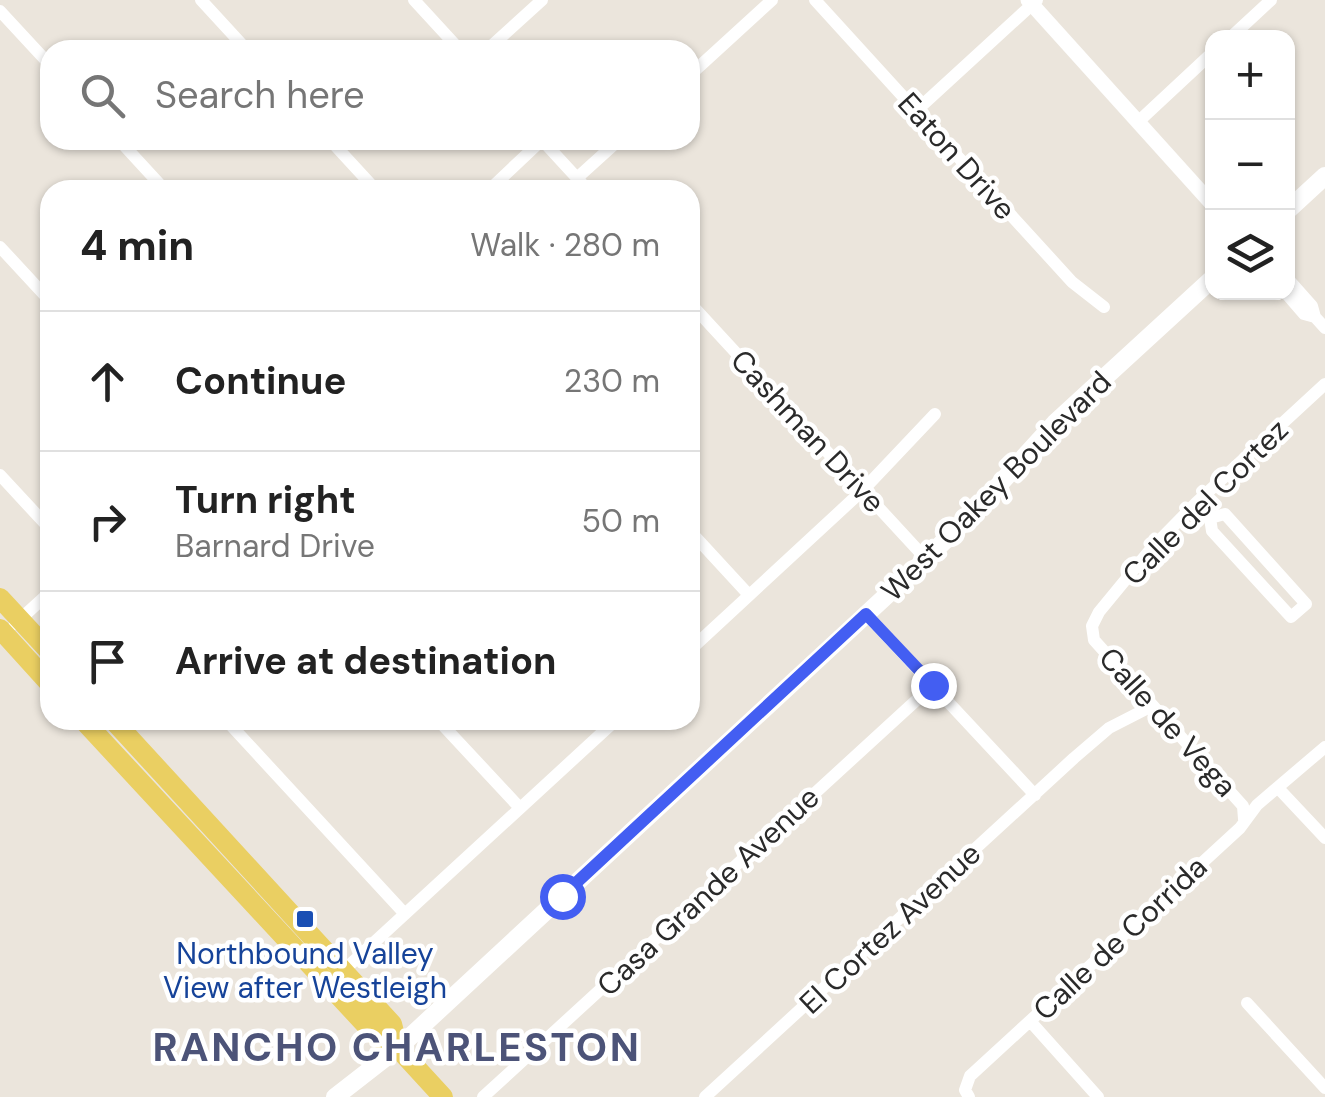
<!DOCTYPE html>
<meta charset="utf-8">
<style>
body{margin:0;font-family:"DM Sans",sans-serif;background:#f2f2f2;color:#222}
.controls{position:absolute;right:30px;top:30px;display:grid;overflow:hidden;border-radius:20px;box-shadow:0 2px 8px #0004}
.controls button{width:90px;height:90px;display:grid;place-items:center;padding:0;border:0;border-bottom:2px solid #e0e0e0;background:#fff;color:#222;font:50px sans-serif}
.stop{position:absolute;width:30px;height:30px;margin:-22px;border:8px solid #435ef2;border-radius:50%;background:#fff}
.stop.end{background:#435ef2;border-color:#fff;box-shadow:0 2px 10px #0008}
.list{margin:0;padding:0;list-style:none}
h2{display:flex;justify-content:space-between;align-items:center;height:130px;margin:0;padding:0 40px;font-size:42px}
h2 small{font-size:32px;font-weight:400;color:#767676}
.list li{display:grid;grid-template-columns:65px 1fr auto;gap:30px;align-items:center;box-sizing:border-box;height:140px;padding:0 40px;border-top:2px solid #e0e0e0}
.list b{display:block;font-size:38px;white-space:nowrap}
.list p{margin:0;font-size:32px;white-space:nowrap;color:#767676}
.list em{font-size:32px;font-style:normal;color:#767676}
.icon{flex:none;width:55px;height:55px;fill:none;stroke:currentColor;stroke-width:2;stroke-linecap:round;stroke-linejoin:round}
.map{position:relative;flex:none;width:1325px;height:1097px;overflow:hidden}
.search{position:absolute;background:#fff;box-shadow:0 2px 8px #0004;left:40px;top:40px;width:660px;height:110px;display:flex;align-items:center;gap:25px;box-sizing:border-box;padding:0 35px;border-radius:30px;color:#767676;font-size:38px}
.panel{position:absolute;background:#fff;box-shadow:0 2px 8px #0004;left:40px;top:180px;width:660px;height:550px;border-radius:30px}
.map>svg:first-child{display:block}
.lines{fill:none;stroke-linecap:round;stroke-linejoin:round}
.minor{stroke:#fff;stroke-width:12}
.tertiary{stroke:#fff;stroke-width:15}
.secondary{stroke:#fff;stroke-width:18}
.primary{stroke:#eacf62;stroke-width:20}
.route{stroke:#435ef2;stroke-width:12}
.transit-dot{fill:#1a4fb4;stroke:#fff;stroke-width:4}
.labels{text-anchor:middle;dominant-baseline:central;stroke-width:9;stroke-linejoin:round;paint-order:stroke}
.street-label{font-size:30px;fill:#2a2a2a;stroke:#fff}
.transit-label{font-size:30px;fill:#164399;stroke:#fff}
.district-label{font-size:40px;font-weight:bold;letter-spacing:2.5px;fill:#4c5378;stroke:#fff}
</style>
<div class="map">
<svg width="1325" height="1097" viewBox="0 0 1325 1097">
<rect width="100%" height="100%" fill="#ebe5dc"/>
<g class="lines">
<path class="minor" d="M201,0L247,50
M414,0L460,50
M815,0L1072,282L1104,307
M0,11L50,65
M1230,38L1271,0
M487,50L542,0
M690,75L772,0
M917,110L1037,0
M1139,121L1212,53
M119,140L165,190
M330,140L376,190
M542,140L588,190
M577,178L619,140
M489,190L542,140
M0,247L50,301
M1288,279L1312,306L1315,317L1325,328
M1285,292L1304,314L1315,317
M690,303L926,559
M0,475L50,529
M1196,503L1210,518L1212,531L1291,617L1306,604L1225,514L1210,518
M690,531L749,595
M866,614L1035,795
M15,624L50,592
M690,650L863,490L935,414
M226,720L405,914
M438,720L520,808
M1279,789L1325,838
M1244,819L1243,806L1094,640L1092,626L1099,612L1150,550L1196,503L1325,384
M343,971L616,720
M1247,1003L1325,1088
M1030,1021L1098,1097
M483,1097L933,685
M705,1097L1074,758L1109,728L1152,706
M969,1097L965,1090L970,1076L1240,828L1257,805L1325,747"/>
<path class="tertiary" d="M1028,0L1212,204"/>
<path class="secondary" d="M1288,210L1325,176
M335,1097L398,1048L926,559L977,509L1055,423L1212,279"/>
<path class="primary" d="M0,598L50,652
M0,629L50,684
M83,720L377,1037L398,1048L443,1097
M113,720L392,1024L398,1048"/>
</g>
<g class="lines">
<path class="route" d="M562,896L866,614L933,685"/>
</g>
<rect class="transit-dot" x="295" y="909" width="20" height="20" rx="5"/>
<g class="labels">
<g class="street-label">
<text transform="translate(957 156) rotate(48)">Eaton Drive</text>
<text transform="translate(808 431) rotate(47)">Cashman Drive</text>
<text transform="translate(996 486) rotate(-45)">West Oakey Boulevard</text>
<text transform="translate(1205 502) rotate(-45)">Calle del Cortez</text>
<text transform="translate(1168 722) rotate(48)">Calle de Vega</text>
<text transform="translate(708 891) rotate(-43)">Casa Grande Avenue</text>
<text transform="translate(890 928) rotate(-43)">El Cortez Avenue</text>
<text transform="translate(1120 938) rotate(-43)">Calle de Corrida</text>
</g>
<g class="transit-label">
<text x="305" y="953">Northbound Valley<tspan x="305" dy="34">View after Westleigh</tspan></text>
</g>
<g class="district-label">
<text x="397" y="1047">RANCHO CHARLESTON</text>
</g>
</g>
</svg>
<div class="controls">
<button>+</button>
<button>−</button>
<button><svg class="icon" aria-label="layers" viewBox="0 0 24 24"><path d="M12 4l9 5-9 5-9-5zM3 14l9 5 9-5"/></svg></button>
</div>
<div class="stop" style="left:562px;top:896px"></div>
<div class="stop end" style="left:933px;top:685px"></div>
<div class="search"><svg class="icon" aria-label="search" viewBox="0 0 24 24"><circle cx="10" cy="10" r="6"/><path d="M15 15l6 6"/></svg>Search here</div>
<section class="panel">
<h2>4 min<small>Walk · 280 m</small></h2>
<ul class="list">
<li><svg class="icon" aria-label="ahead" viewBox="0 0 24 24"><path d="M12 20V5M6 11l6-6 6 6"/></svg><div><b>Continue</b></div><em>230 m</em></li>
<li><svg class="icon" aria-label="right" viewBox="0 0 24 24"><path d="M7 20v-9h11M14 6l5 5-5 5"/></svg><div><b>Turn right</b><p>Barnard Drive</p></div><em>50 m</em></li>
<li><svg class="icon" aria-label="arrive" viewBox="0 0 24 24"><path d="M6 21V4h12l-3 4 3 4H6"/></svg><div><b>Arrive at destination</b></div></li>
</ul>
</section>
</div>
